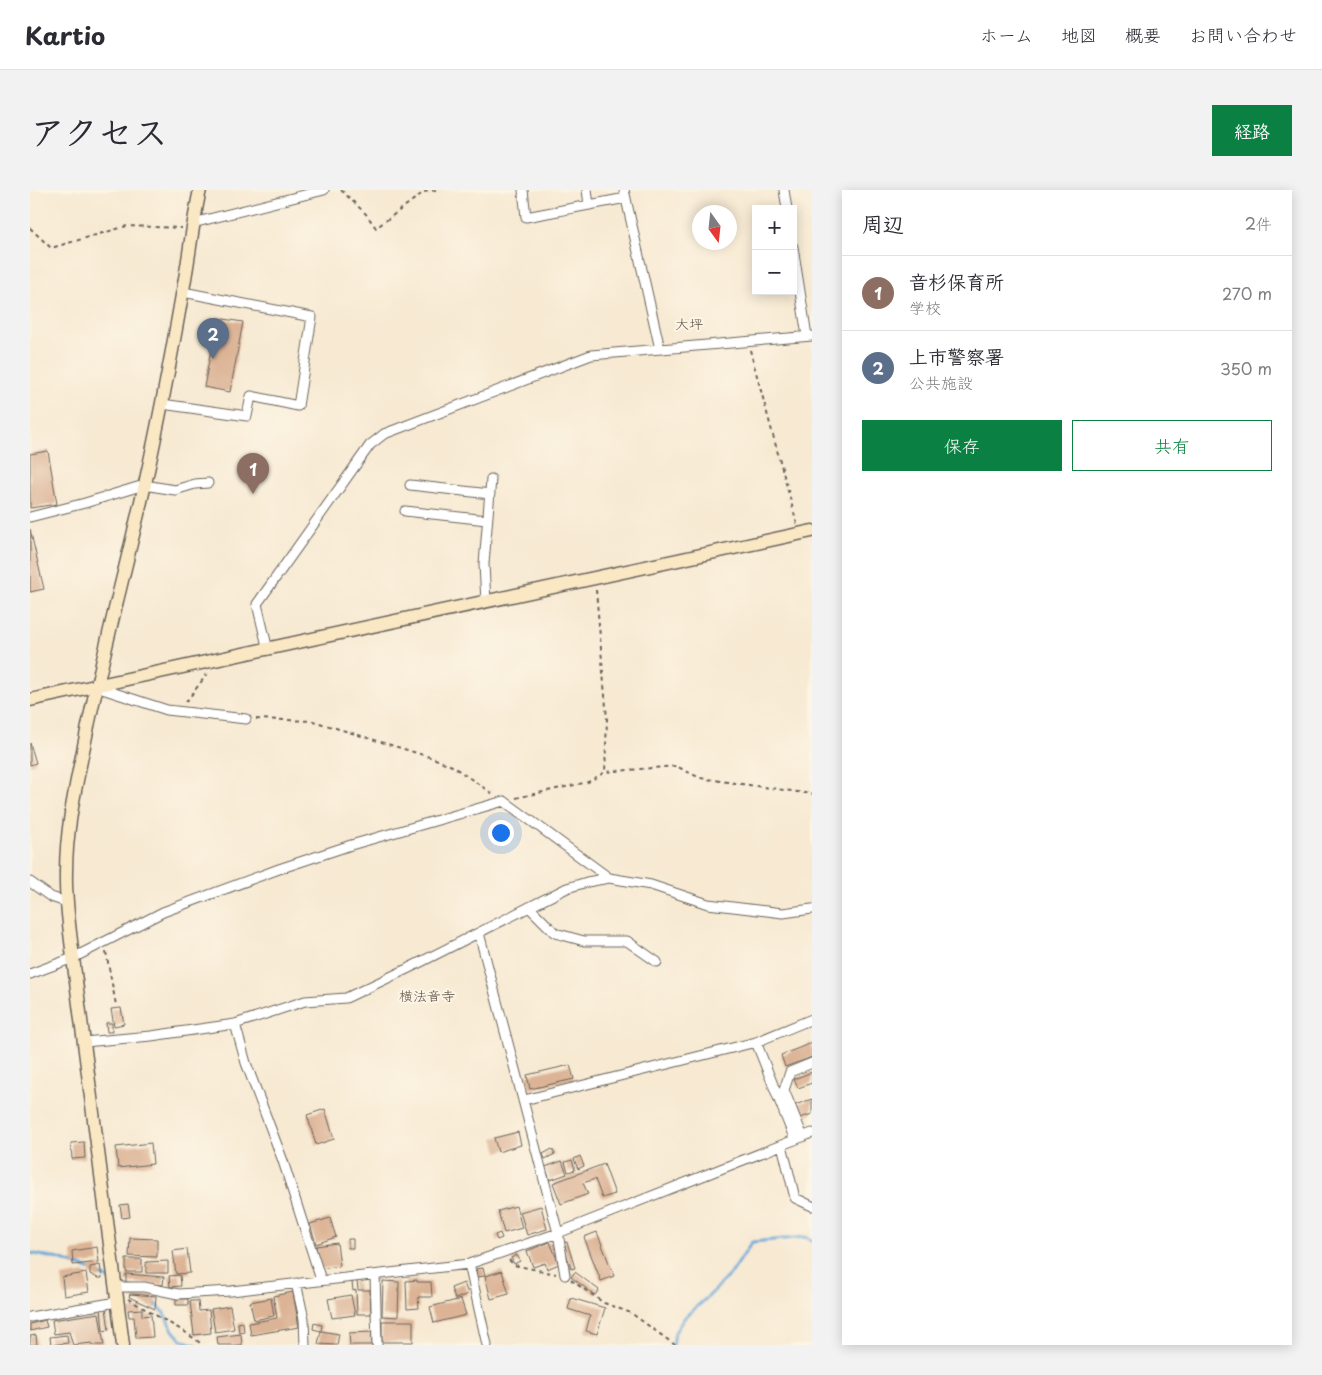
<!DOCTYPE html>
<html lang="ja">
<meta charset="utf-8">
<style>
body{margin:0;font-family:"Playpen Sans","Klee One",sans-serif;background:#f2f2f3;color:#2b2b33}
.controls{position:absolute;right:15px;top:15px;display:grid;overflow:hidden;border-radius:0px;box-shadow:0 2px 12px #0003}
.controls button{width:45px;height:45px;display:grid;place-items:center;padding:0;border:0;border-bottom:1px solid #e1e1e2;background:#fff;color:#2b2b33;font:25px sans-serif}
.compass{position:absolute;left:662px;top:15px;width:45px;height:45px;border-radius:50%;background:#fff;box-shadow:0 2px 12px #0003;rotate:165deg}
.you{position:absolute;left:470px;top:642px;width:18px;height:18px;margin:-12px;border:4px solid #fff;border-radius:50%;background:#1a73e8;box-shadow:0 0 0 8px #1a73e833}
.badge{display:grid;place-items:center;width:32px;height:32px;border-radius:50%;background:#0b8043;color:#fff;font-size:16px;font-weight:700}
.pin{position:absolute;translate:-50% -41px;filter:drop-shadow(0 1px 2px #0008)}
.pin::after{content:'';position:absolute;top:26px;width:18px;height:15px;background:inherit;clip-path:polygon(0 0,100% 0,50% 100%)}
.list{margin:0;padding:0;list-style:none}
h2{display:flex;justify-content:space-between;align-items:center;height:65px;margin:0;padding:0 20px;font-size:21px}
h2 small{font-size:16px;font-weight:400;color:#7c7c81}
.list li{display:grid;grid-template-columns:32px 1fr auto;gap:15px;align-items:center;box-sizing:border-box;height:75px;padding:0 20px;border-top:1px solid #e1e1e2}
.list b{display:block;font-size:19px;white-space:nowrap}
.list p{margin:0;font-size:16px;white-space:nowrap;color:#7c7c81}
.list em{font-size:16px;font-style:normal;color:#7c7c81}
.actions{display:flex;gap:10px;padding:15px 20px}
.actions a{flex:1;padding:11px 0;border:1px solid #0b8043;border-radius:0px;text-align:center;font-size:18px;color:#0b8043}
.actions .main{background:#0b8043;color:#fff}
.map{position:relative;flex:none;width:782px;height:1155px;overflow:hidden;border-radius:0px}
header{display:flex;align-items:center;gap:30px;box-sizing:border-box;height:70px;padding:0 25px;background:#fff;border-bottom:1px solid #e1e1e2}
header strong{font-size:24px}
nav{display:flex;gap:28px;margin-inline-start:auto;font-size:18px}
.intro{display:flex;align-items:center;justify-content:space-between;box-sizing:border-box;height:120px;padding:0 30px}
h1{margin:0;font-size:35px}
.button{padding:12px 22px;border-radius:0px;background:#0b8043;color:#fff;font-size:18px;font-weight:700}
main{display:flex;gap:30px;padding:0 30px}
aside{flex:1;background:#fff;border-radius:0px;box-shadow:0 2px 12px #0003}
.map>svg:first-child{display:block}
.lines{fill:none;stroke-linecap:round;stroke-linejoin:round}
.stream{stroke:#65a8d9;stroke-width:3}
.building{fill:#dcb395}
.street-casing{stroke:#69645c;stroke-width:11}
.secondary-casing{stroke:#69645c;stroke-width:15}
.path{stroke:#69645c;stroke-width:2;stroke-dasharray:4 4;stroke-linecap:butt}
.street{stroke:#fff;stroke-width:9}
.secondary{stroke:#fae7c3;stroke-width:12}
.labels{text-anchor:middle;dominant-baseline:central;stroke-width:4;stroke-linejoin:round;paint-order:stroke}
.neighbourhood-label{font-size:14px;fill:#5f5146;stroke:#fcf5e5}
</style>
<header>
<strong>Kartio</strong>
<nav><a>ホーム</a><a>地図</a><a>概要</a><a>お問い合わせ</a></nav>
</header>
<div class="intro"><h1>アクセス</h1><a class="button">経路</a></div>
<main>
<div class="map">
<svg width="782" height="1155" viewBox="0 0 782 1155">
<rect width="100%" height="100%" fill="#fcf5e5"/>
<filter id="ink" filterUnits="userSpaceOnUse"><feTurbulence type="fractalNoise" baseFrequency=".02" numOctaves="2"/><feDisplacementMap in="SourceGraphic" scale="10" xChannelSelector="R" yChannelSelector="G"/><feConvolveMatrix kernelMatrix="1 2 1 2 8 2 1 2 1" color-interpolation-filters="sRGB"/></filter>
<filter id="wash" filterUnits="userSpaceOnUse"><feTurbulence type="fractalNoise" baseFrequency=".0096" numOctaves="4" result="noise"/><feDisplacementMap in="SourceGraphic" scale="20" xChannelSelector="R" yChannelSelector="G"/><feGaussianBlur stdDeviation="1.12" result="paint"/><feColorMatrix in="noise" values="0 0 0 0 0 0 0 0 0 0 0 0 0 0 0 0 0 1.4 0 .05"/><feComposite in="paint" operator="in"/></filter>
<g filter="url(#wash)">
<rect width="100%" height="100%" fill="#f7e9d2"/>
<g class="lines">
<path class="stream" d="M0,1063L29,1069L62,1080
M69,1084L82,1091
M98,1099L110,1106
M123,1112C142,1123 134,1147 166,1155
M643,1155L645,1142L655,1127L680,1105L703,1081L722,1052L776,1047L782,1051"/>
</g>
<g id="blocks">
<path class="building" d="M187,128L213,132L200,202L174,197Z
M18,261L27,314L0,318V264Z
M0,339L14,399L0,402Z
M0,553L6,573L0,575Z
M91,818L94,834L84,836L81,819Z
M76,833H82V842H77Z
M782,853V867L755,877L751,865Z
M540,875L544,889L500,899L497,885Z
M782,882V893L768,898L764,889Z
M782,909V924L767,929L762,916Z
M295,919L304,949L286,955L277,925Z
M488,942L491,955L468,962L464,948Z
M54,952L55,968L42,969L41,953Z
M121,953L123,974L88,978L86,957Z
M522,959L525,964L515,969L513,964Z
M550,966L554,976L548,979L544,969Z
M542,970L545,980L538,982L535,972Z
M532,971L537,984L520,990L515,977Z
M574,974L585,1004L572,1008L565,989L553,993L558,1004L531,1014L523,993Z
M98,1014L100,1027L92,1028L90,1015Z
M486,1016L492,1038L474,1043L468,1021Z
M511,1016L517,1039L497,1045L490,1022Z
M300,1028L306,1047L286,1054L280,1034Z
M567,1042L584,1086L571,1091L554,1047Z
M470,1043L472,1048L467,1050L465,1045Z
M100,1048L127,1049V1067L99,1066Z
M318,1049H323V1058H318Z
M520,1052L529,1074L517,1079L515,1073L503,1077L497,1061Z
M537,1052L545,1078L541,1079L533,1053Z
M307,1053L310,1076L290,1079L286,1056Z
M67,1057L69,1072L43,1075L42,1061Z
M157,1059L160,1083L146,1084L143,1061Z
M487,1065L490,1071L484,1074L481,1068Z
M96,1069H112V1082H96Z
M138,1071V1083H116V1072Z
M70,1075L72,1088H68L60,1084V1077Z
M453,1078L455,1086L472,1081L479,1104L461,1109L455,1086L447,1087L446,1079Z
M545,1082L569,1100L565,1105L541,1087Z
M56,1083L59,1102L34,1106L32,1087Z
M96,1084L134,1087L133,1095L96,1092Z
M150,1085L151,1096L140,1097L139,1086Z
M387,1090V1092H401L402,1107H388L389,1118L377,1119L376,1091Z
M327,1091L328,1100H340L341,1124H327L326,1100L323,1101L322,1092Z
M353,1091L369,1092L368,1127L352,1126Z
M434,1093L438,1104L425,1109L421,1098Z
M263,1102L269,1137L221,1145L219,1133L247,1128L243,1106Z
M100,1104L126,1106L125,1119L99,1107Z
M321,1105L325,1125L302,1128L298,1109Z
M241,1108L244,1126L224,1130L220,1112Z
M541,1108L575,1118L567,1144L556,1141L560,1126L538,1119Z
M146,1109H158V1115H146Z
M431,1109L436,1125L404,1133L400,1117Z
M160,1111H168L169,1121L179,1120L181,1143L164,1145Z
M200,1116L204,1139L185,1142L181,1119Z
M76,1118L79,1140L73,1141L71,1119Z
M112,1119V1126L121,1125L123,1147L106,1148L104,1127H99L98,1120Z
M69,1123L74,1155H63L62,1153L43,1155L39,1142L24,1144L22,1130Z
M15,1130L17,1137L0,1141V1134Z
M352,1131H383V1152H352Z
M213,1132L214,1142L209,1143L208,1133Z
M284,1133L292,1135L291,1141L283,1139Z
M291,1141L309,1144L307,1155L288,1154Z
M342,1142V1155H320L319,1143Z
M211,1144L212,1155H188L187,1147Z
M6,1145L7,1155H0V1146Z
M37,1145L38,1153L21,1155L20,1147Z"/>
</g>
</g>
<g filter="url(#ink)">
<use href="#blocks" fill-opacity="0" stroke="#69645c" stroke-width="1"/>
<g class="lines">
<defs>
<path id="street" d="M493,0L496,27L596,8
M557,0L559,15
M594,0L630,159
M754,0L757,19
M163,33L294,0
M763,57L777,146
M132,214L217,226L221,206L268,216L282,127L153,102
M380,295L460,304
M375,321L457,330
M0,327L55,313L114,295L145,300L165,294L178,293
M456,412L454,374L461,289
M238,460L227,414L340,255L354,244L561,165L782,146
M66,497L137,520L216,529
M0,692L21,707L36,712
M499,717L525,743L554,751H597L627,772
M449,743L528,1043L535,1085
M0,784L43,768L133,722L249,679L321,655L474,611L579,688
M205,834L216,873L253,971L291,1090
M54,852L121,846L205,834L275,811L316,808L377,779L537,698L557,692L579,688L621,695L678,714L753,723L782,719
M726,852L765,950
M494,910L726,852L782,829
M773,947L754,900L760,882L782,873
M752,955L765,1008L782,1016
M439,1074L457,1155
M345,1085L347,1155
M266,1093L274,1129L275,1155
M85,1097H114L148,1104L201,1101L439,1074L528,1043L782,943
M0,1127L87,1112"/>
<path id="secondary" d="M0,510L782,341
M93,1155L43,768C40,740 35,711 36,682C36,636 47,591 56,546C73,462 96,378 115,294C129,231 141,168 152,105C159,70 162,35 170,0"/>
</defs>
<use href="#street" class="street-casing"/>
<use href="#secondary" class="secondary-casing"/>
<path class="path" d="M311,0L336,24L346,38L394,2L406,0
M0,38L21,58L97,36L152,38
M720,160L767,334
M566,400L577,529L575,582
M156,512L177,484
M226,529L283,531L403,568L422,576L463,604
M486,608L558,592L575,582L646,576L670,588L782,604
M76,762L86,815
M479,1070L484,1075L526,1084
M541,1090L574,1113L601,1123L645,1155
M98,1109L155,1142L173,1155"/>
<use href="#street" class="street"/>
<use href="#secondary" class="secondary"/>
</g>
</g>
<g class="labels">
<g class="neighbourhood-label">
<text x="659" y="133">大坪</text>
<text x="397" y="805">横法音寺</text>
</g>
</g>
</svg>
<div class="controls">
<button>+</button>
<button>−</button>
</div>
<svg class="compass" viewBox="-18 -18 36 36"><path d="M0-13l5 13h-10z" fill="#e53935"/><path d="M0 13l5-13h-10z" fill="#7c7c81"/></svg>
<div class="you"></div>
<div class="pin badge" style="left:223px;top:304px;background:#8d6e63">1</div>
<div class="pin badge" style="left:183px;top:169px;background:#5c6f8a">2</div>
</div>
<aside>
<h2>周辺<small>2件</small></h2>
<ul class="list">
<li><span class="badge" style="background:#8d6e63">1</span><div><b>音杉保育所</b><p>学校</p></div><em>270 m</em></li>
<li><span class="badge" style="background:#5c6f8a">2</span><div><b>上市警察署</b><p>公共施設</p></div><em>350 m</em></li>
</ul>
<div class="actions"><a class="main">保存</a><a>共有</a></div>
</aside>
</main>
